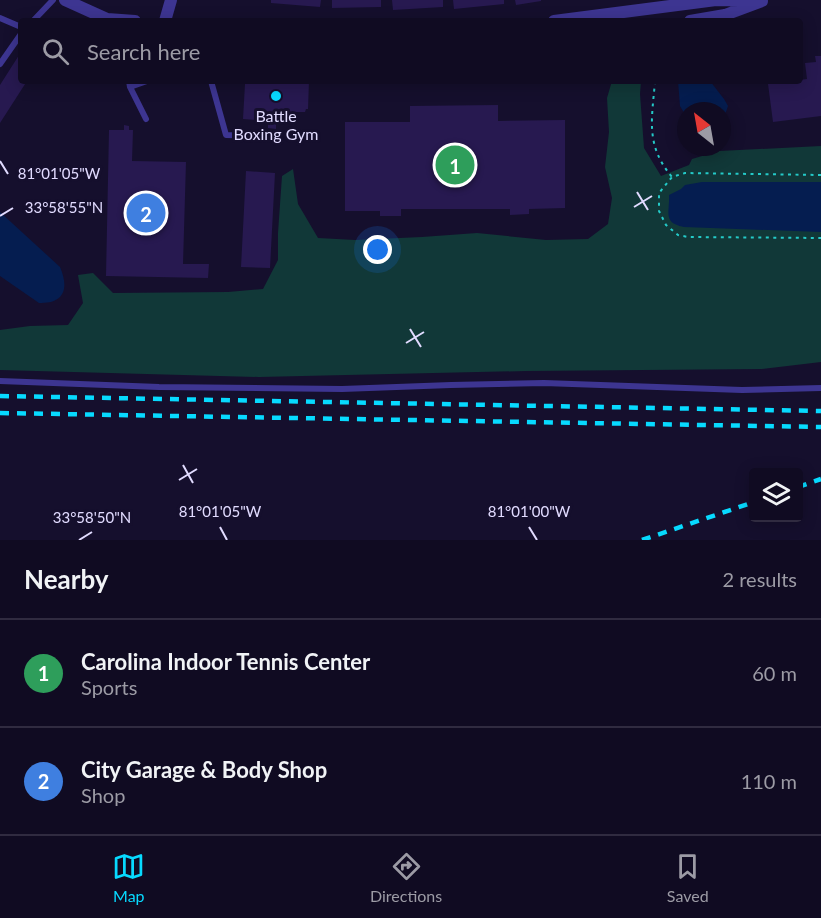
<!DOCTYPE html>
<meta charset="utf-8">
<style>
body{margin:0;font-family:Lato,sans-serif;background:#1e192f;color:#f1f3f6}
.controls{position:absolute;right:18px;bottom:18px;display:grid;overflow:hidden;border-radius:6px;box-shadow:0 3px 15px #0003}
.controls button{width:54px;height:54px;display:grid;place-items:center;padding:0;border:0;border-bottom:2px solid #302b40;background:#100b22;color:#f1f3f6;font:30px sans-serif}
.compass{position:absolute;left:677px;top:102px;width:54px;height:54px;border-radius:50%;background:#100b22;box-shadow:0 3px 15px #0003;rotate:329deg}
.you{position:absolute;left:378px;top:250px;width:21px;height:21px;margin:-15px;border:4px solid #fff;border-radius:50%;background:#1a73e8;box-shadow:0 0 0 9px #1a73e833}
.badge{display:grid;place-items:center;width:39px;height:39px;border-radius:50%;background:#07daff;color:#fff;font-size:20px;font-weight:700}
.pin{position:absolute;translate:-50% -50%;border:3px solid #fff;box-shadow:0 2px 6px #0006}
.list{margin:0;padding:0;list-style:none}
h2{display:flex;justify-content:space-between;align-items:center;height:78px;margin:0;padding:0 24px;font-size:26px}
h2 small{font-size:20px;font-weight:400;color:#9c9ba5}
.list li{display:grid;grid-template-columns:39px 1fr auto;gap:18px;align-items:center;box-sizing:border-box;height:108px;padding:0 24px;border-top:2px solid #302b40}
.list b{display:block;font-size:22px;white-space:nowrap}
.list p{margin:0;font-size:20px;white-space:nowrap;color:#9c9ba5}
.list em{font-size:20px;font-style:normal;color:#9c9ba5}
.icon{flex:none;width:33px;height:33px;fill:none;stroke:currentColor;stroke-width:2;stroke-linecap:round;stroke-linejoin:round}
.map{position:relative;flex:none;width:821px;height:540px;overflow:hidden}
.search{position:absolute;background:#100b22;box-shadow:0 3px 15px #0003;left:18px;right:18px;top:18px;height:66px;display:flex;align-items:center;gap:15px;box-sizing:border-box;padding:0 21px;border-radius:6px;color:#9c9ba5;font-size:22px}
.sheet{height:294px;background:#100b22}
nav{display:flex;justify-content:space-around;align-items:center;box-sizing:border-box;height:84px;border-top:2px solid #302b40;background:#100b22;font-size:16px;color:#9c9ba5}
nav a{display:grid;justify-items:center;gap:3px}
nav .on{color:#07daff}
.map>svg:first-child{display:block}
.green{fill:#113838}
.water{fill:#051d50}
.building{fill:#271950}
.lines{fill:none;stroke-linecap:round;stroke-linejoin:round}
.path{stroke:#24cac8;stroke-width:2;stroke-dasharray:3 4.5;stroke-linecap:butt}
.lane{stroke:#3d3591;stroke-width:6}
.street{stroke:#3d3591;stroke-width:12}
.rail{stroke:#07daff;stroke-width:4.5;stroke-dasharray:9 8;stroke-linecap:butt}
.ticks{fill:none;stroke:#e1dbff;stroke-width:2}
.poi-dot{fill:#07daff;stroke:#150f2d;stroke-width:2}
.labels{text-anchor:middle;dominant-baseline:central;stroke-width:6;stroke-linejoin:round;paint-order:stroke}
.poi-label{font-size:16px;fill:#e1dbff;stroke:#150f2d}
.ticks-label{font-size:15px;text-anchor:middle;fill:#e1dbff;stroke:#150f2d;stroke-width:6;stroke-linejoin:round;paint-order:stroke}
</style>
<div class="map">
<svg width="821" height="540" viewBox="0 0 821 540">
<rect width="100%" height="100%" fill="#150f2d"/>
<path class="green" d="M612,81H641L640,94L644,148L661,176L689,165L692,159L719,151L821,146V362L762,369L526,371L259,377L0,370V330L30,326L68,325L83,303L78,275L93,273L113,293L228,292L263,289L278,260V233L282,176L293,169L298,204L318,238L355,240L422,237L477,233L546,240L588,239L608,224L612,198L605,167L609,132L607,98Z"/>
<path class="water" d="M678,81H710L724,99L728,106L726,112L722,115V111H686V116L680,106Z
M702,182H821V232L684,227C662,223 670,212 669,195L681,189L685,185Z
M0,212L60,267C69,288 65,304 39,303L0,276Z"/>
<path class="building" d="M271,0H321L320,7L271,3Z
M332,0H381V7L332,8Z
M392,0H443V7L393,10Z
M453,0H504V4L454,9Z
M515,0H541V1L516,5Z
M21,52V81H27L0,123V85Z
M815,56H821V116L773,122L768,84L807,79L805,63L816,62Z
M229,81H309L308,109H306L305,112H296V122L276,121V129L268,128V121L243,119L245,84L229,83Z
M498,105V121L565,120V208L529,209V214L510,215V209H401V216H380V211H345V122H410V106Z
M124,125L129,126V130H133L132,161L186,162L183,264H209L208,278L106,276L109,130H124Z
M246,171L275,173L270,268L241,267Z"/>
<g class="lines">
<path class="path" d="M655,81C652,119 645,145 672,177
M821,175L685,173L672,177L659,193V211L666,225L678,235L688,237L821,238"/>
<path class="lane" d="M0,18L21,27
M33,21L53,0
M0,64L21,34
M129,81L130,87L146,119
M211,81L226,135L263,136
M130,87L147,81
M0,381L159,387L342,389L451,385L544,383L742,390L821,388"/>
<path class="street" d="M65,0L107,19L135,21
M165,21L171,0
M554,21L716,0L762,1L725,15L690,21"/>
<path class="rail" d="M0,396L821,411
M0,413L821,427
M798,487L821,479
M642,540L754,502"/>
</g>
<path class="ticks" d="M0,161L8,174M637,192L648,210M634,207L652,196M0,216L13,208M410,329L421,347M406,343L424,332M183,465L193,483M179,480L197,469M220,527L227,540M529,527L537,540M79,540L92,532"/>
<circle class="poi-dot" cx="276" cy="96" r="6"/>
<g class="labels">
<g class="poi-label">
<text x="276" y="115">Battle<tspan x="276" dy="18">Boxing Gym</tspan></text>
</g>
</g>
<g class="ticks-label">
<text x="59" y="179">81°01'05"W</text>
<text x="64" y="213">33°58'55"N</text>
<text x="220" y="517">81°01'05"W</text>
<text x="529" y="517">81°01'00"W</text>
<text x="92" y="523">33°58'50"N</text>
</g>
</svg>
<div class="controls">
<button><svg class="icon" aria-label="layers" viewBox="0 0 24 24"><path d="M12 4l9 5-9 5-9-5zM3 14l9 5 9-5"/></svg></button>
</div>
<svg class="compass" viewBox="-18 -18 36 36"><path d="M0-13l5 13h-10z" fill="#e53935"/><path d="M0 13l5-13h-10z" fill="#9c9ba5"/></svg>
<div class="you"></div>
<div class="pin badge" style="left:455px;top:165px;background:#2e9e5b">1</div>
<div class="pin badge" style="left:146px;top:213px;background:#3f7fe0">2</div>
<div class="search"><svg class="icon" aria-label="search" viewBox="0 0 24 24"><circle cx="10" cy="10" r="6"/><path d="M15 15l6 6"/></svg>Search here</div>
</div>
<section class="sheet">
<h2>Nearby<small>2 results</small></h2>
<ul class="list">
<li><span class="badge" style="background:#2e9e5b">1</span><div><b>Carolina Indoor Tennis Center</b><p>Sports</p></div><em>60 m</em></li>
<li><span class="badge" style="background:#3f7fe0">2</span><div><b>City Garage &amp; Body Shop</b><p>Shop</p></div><em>110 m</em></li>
</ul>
</section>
<nav>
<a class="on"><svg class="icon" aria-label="map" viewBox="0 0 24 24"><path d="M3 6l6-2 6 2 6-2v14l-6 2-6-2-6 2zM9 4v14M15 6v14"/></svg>Map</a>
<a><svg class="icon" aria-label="directions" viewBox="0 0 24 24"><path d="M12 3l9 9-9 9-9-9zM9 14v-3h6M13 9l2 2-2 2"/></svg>Directions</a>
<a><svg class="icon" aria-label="saved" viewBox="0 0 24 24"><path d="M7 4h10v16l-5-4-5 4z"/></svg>Saved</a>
</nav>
